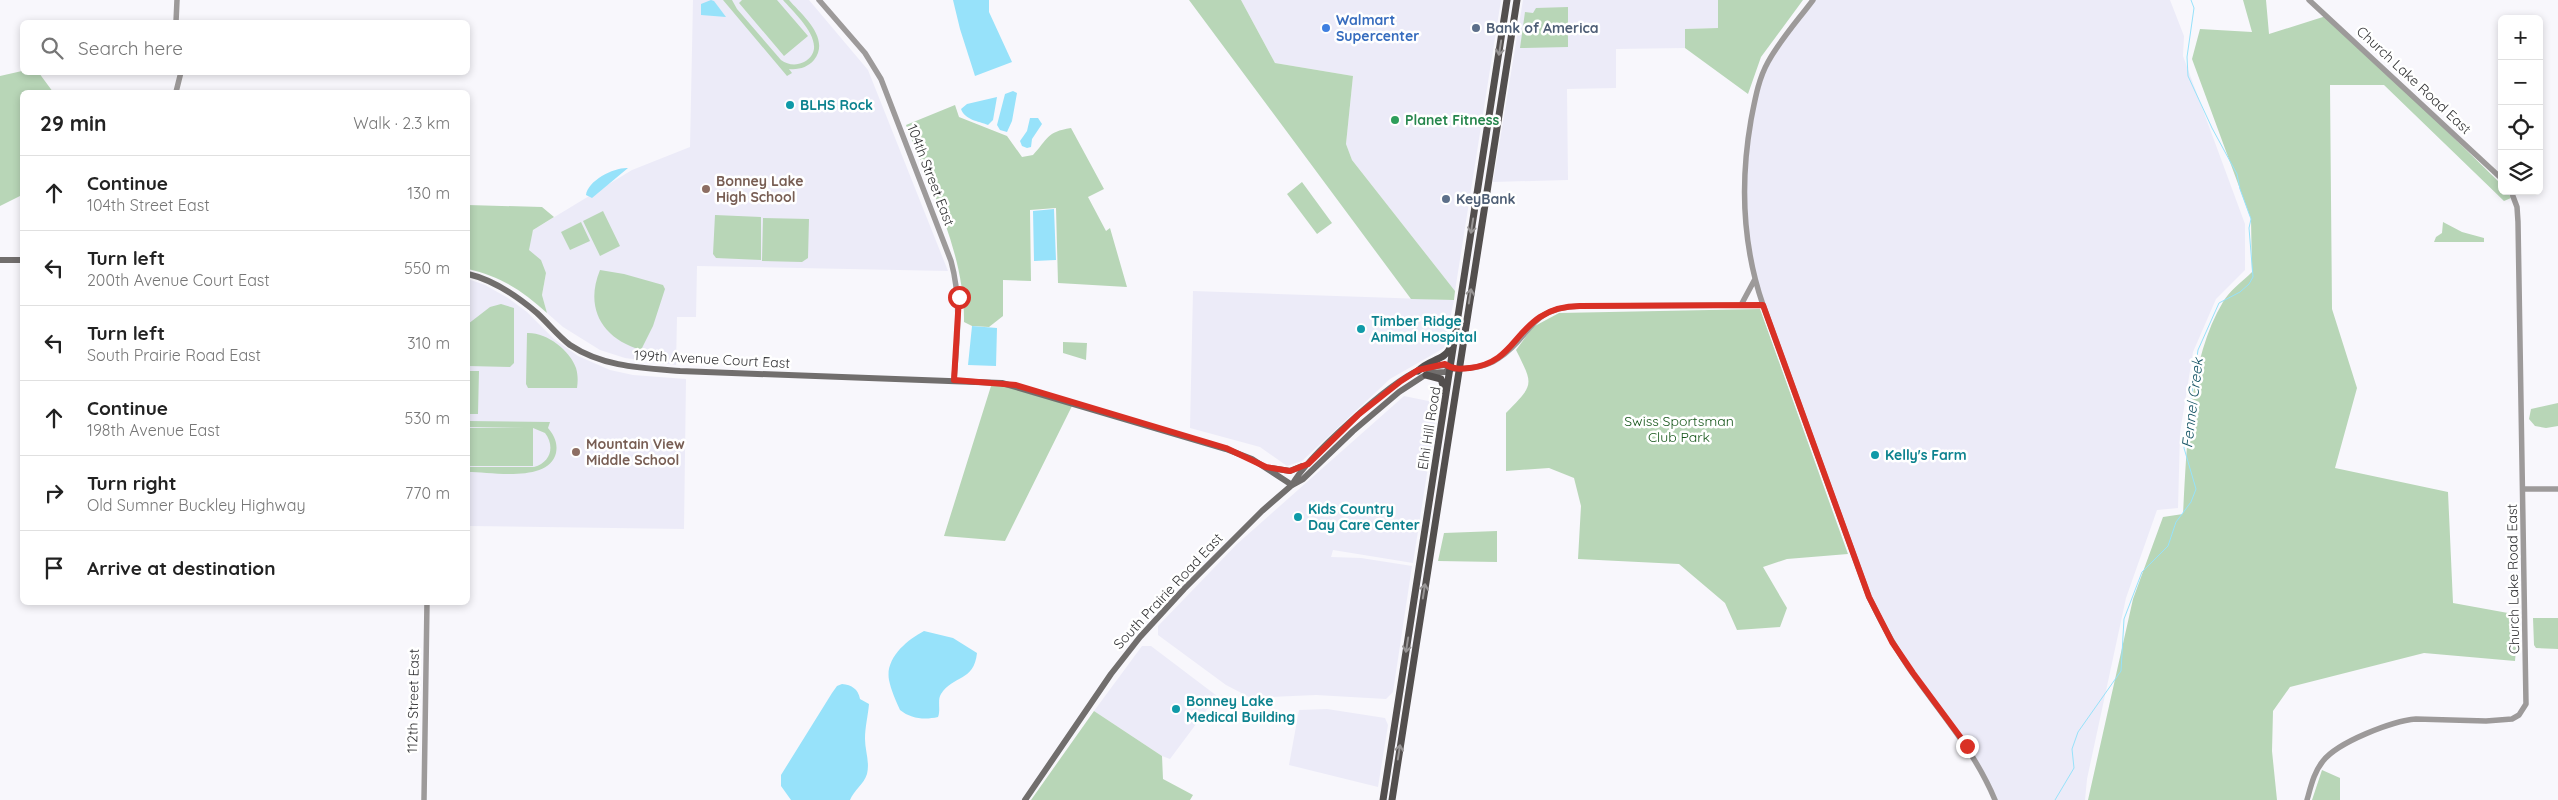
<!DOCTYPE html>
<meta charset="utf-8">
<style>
body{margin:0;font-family:Quicksand,sans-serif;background:#f6f6f6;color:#222}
.controls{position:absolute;right:15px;top:15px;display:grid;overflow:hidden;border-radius:8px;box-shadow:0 2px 8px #0003}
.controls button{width:45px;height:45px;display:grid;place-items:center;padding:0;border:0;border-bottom:1px solid #e0e0e0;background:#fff;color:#222;font:25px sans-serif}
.stop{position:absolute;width:15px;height:15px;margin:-11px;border:4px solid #d93025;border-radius:50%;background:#fff}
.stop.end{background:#d93025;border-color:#fff;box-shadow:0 1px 5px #0008}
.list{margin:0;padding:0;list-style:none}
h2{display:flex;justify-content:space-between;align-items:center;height:65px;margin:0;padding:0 20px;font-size:21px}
h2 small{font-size:16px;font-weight:400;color:#767676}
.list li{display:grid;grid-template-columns:32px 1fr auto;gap:15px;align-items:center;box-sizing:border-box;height:75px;padding:0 20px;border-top:1px solid #e0e0e0}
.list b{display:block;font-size:19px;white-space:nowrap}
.list p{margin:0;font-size:16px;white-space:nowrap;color:#767676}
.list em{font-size:16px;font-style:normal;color:#767676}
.icon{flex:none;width:28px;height:28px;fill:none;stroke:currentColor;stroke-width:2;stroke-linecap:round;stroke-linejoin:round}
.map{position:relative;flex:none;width:2558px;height:800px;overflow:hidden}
.search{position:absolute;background:#fff;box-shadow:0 2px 8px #0003;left:20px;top:20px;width:450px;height:55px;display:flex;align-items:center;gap:12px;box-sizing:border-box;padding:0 18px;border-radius:8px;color:#767676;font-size:19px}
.panel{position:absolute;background:#fff;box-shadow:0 2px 8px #0003;left:20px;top:90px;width:450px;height:515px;border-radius:8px}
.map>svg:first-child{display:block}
.built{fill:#ecebf8}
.green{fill:#b8d6b7}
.water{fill:#97e2fa}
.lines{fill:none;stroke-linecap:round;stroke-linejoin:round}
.stream{stroke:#97e2fa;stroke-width:1}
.tertiary{stroke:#9d9a9a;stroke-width:5.5}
.secondary{stroke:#716e6d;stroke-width:6}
.primary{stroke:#534f4e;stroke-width:7}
.oneway{stroke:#989595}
.route{stroke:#d93025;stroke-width:6}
.shop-dot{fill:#3f7fe0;stroke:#fff;stroke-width:2}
.service-dot{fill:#5c6f8a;stroke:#fff;stroke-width:2}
.culture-dot{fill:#0f9aa8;stroke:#fff;stroke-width:2}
.leisure-dot{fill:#2e9e5b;stroke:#fff;stroke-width:2}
.education-dot{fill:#8d6e63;stroke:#fff;stroke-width:2}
.labels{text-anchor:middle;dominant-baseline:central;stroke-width:5;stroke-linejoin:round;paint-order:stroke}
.shop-label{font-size:14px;font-weight:bold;fill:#366cbe;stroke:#fff;text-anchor:start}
.service-label{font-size:14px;font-weight:bold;fill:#4e5e75;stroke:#fff;text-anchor:start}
.street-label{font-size:14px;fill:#323234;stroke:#fff}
.culture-label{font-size:14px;font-weight:bold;fill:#0d838f;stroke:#fff;text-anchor:start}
.leisure-label{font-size:14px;font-weight:bold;fill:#27864d;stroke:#fff;text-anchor:start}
.education-label{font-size:14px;font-weight:bold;fill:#785e54;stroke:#fff;text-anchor:start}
.park-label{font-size:14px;fill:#16561a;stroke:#fff}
.water-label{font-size:15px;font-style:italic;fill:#165465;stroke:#fff}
</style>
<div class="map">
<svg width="2558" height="800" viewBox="0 0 2558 800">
<rect width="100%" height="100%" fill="#f8f7fc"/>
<path class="built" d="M693,0H809L868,70L948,271L697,266L696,317H677L676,365L625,358L600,350L563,327L547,313L542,295L546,273L528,250L533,230L632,170L690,147Z
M1241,0H1501L1455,291L1352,160L1346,144L1353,76L1275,63Z
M1523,0H1718V28L1685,29V48L1616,49V88L1567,89L1568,180L1493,182Z
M1813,0H2170L2184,36L2183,56L2245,224V270L2216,299L2193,352L2180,433L2178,508L2157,510L2126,598L2087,779L2085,800H1997L1967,746L1908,666L1861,578L1763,305L1745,230V157L1762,74L1771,57Z
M468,279L485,285L508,298L527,312L554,339L578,356L610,370L633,375L686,379L684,529L468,526Z
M1193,291L1454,300L1444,348L1390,379L1302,461L1287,466L1260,447L1190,428Z
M1404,396L1438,403L1413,563L1333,550L1331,557L1361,558L1412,566L1393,692L1386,699L1316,695L1251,698L1226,685L1158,635V626L1237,544Z
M1142,646H1151L1217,696L1170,759L1162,756L1094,711Z
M1327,709L1385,718L1388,725L1378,787L1289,765L1299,710Z"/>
<path class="green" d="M723,0H732L737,9L781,60C788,65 796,66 804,62C832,46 794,13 783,0H789C802,15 831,38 814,60C808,67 799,70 789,69L792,73L787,76Z
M742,0H777L808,36L784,56L739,3Z
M1189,0H1241L1275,63L1353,76L1346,144L1352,160L1455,291L1454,300L1411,299Z
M1718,0H1803L1761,57L1748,94L1685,48V29L1718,28Z
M2243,0H2266L2269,34L2326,16L2396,81L2502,185V191H2507L2511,198L2504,201L2384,85H2330L2332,309L2357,388L2335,468L2448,492L2453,603L2519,615L2515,661L2424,653L2290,687L2273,711L2272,751L2277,800H2088L2133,599L2163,517L2183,514C2187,448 2188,360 2223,302C2229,291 2243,281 2252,272L2251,219L2192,59L2200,29L2252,32Z
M1568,7V47L1520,48L1525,12L1533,13L1536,8Z
M22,71L39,73L53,92H22V195L0,206V76Z
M955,105L959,117L1007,136L1022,157L1033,155C1048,139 1046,132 1071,128L1104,189L1088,197L1106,231L1110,228L1127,287L1058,283L1056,208L1030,210L1031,281L1003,280V316L989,327L972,326L964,322C965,253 930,188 906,125Z
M1302,182L1332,223L1317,234L1287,194Z
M468,205L542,207L554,217L533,230L529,250L541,260L546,273L542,295L547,313C523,291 500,276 468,269Z
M603,211L620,246L600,256L583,221Z
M715,215L761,217V260L716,258L713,254Z
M763,218L809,219L808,258L802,262L762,261Z
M581,222L590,241L570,250L561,232Z
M2443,222L2462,232L2484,238V242H2434L2436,237L2442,233Z
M600,270L624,274L663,285L665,289L653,326L641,350C603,339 584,309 600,270Z
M501,304L514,308V363L510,367L468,366V324L490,307Z
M1760,309L1848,554L1787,559L1763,567L1787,608L1780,627L1737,630L1725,603L1679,564L1578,559L1581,506L1574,478L1549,468L1506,471V413C1534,384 1534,386 1516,350L1533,327L1559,313Z
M527,333C546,332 570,350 576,368C578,375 578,381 577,388H528L526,384Z
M1063,342L1087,343L1086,360L1063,353Z
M468,371H479L478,414H468Z
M991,386H1004L1072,406L1005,541L944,536Z
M2558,403V426L2546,428L2535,426L2529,419L2531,409Z
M468,421L550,422L548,428C554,435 558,443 556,453C549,483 491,472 468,472V467H534C551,462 555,446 545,433L533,428V466H468V428H525L468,427Z
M1497,531V562L1438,561L1444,533Z
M2533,618H2558V649L2536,648L2534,645Z
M1094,711L1162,756L1163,779L1193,795L1190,800H1031Z
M2322,770L2340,778V800H2312Z"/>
<path class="water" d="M711,0L714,1L726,17L701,15V4Z
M953,0H989V12L1012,62L975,76L960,29Z
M1013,91L1017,93L1012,121L1007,132L1000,130L997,125L1005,94Z
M997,97L993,120L988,125C978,121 965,120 961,109L967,104Z
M1030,118H1038L1042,124L1032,139L1031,147L1027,148L1022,146L1020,141L1027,131Z
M628,168L592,198L586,195C588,180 615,167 628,168Z
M1054,209L1056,260L1034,261L1033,211Z
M972,326L997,328L996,366L968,365Z
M924,631L953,638L977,653C974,682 953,675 941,694C937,700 941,710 938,717C925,720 911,719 900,710C896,701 891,690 889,680C885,658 907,640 924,631Z
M842,684C852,685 858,689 860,699L869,704C868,716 865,727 865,739C865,751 870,762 867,774C864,784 854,790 850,800H791L781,786V775L832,693L837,686Z"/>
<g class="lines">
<path class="stream" d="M2055,800L2074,768L2072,749L2078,732L2121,671L2124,619L2142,572L2168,546L2176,522L2191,502L2196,489L2184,448L2198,350L2219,303L2240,292L2249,284L2253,277L2249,228L2251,219L2240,189L2237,174L2212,128L2188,76L2187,57L2194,8L2191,0"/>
<path class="tertiary" d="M819,0L865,53L881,79L951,261C962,301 957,339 954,380
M1813,0C1798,20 1780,40 1768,62C1758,80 1755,100 1751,120C1740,183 1742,244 1763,305L1869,597C1882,624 1896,650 1913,674C1943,716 1975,752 1995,800
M2309,0L2502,179
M176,22L177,0
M176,92L181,72
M1741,305L1755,279
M1451,369C1467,369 1485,368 1499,358C1533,336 1527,308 1580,306L1763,305
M2524,489H2558
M424,800L427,602
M2307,800C2311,786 2314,772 2323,761C2338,742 2392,721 2416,719L2486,721L2512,719L2519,715L2526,704L2518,222L2517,207L2511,191"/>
<path class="secondary" d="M0,260H22
M468,274C494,280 517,296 537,313C548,323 558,336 570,345C603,367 642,368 680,371L1002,383L1226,449L1252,459L1292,485
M1271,468L1290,471L1302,466
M1025,800L1111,674L1140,637L1184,589L1262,511L1292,485L1303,479L1353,431L1399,392L1422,377L1429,373L1445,372L1451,369L1445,365C1436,366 1427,367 1419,370C1389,383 1307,457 1292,485"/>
<path class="primary" d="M1418,371C1428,359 1447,361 1451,345
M1426,375L1441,379L1445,392
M1383,800L1507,0
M1392,800L1517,0"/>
</g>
<defs><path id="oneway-shaft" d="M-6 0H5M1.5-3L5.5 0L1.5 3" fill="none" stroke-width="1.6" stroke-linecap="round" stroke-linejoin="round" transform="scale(1.25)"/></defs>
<g class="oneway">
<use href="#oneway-shaft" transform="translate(1500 48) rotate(99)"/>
<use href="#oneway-shaft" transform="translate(1472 226) rotate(99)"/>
<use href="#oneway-shaft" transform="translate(1470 296) rotate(-81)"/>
<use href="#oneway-shaft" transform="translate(1424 591) rotate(-81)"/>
<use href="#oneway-shaft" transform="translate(1407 645) rotate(99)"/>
<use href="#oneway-shaft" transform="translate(1399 752) rotate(-81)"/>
</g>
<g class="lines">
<path class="route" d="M959,297L954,380L1016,385L1226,448L1266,467L1290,471L1308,464L1358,415L1401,381L1418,370L1445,364C1453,370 1461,369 1470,368C1509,363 1512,336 1540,317C1552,309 1565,306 1580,306L1763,305L1869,597L1892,642L1913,673L1967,746"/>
</g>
<circle class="shop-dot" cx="1326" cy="28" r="5"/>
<g class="service-dot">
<circle cx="1476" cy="28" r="5"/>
<circle cx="1446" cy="199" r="5"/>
</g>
<g class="culture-dot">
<circle cx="790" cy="105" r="5"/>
<circle cx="1361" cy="329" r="5"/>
<circle cx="1875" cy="455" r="5"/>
<circle cx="1298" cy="517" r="5"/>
<circle cx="1176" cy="709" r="5"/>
</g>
<circle class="leisure-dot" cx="1395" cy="120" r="5"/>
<g class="education-dot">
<circle cx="706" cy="189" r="5"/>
<circle cx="576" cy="452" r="5"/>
</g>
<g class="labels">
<g class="shop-label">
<text x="1336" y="20">Walmart<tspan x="1336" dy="16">Supercenter</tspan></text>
</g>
<g class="service-label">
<text x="1486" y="28">Bank of America</text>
<text x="1456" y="199">KeyBank</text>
</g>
<g class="street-label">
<text transform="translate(2414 80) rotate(43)">Church Lake Road East</text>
<text transform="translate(931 175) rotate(69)">104th Street East</text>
<text transform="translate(712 359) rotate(3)">199th Avenue Court East</text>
<text transform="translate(1429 428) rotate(-81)">Elhi Hill Road</text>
<text transform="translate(2513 579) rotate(-91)">Church Lake Road East</text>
<text transform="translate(1168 591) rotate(-47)">South Prairie Road East</text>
<text transform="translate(413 701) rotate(-89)">112th Street East</text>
</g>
<g class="culture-label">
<text x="800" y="105">BLHS Rock</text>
<text x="1371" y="321">Timber Ridge<tspan x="1371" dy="16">Animal Hospital</tspan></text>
<text x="1885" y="455">Kelly's Farm</text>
<text x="1308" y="509">Kids Country<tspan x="1308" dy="16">Day Care Center</tspan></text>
<text x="1186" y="701">Bonney Lake<tspan x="1186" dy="16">Medical Building</tspan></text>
</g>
<g class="leisure-label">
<text x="1405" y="120">Planet Fitness</text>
</g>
<g class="education-label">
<text x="716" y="181">Bonney Lake<tspan x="716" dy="16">High School</tspan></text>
<text x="586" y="444">Mountain View<tspan x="586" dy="16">Middle School</tspan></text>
</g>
<g class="park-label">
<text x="1679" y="421">Swiss Sportsman<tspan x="1679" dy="16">Club Park</tspan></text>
</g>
<g class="water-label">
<text transform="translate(2192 403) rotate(-83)">Fennel Creek</text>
</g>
</g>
</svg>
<div class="controls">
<button>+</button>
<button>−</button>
<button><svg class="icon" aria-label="locate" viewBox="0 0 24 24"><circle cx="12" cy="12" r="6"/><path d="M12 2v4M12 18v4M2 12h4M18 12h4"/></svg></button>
<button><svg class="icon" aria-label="layers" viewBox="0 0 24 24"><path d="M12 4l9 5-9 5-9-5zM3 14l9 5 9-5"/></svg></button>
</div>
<div class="stop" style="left:959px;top:297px"></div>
<div class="stop end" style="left:1967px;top:746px"></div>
<div class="search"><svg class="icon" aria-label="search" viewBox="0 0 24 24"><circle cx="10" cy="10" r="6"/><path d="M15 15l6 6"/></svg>Search here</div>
<section class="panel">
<h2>29 min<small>Walk · 2.3 km</small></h2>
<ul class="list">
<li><svg class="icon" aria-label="ahead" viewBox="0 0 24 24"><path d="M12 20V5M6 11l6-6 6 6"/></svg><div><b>Continue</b><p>104th Street East</p></div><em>130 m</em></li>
<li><svg class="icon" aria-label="left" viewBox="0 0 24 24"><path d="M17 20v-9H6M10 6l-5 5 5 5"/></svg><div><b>Turn left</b><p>200th Avenue Court East</p></div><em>550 m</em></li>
<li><svg class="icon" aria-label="left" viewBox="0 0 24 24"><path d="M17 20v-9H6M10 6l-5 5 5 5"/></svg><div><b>Turn left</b><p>South Prairie Road East</p></div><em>310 m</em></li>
<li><svg class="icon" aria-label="ahead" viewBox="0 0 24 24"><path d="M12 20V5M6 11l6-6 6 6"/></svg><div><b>Continue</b><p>198th Avenue East</p></div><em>530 m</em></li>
<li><svg class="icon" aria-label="right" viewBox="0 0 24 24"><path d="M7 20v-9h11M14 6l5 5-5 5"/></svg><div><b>Turn right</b><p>Old Sumner Buckley Highway</p></div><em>770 m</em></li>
<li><svg class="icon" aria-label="arrive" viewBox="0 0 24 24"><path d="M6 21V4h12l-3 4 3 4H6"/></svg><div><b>Arrive at destination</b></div></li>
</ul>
</section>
</div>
